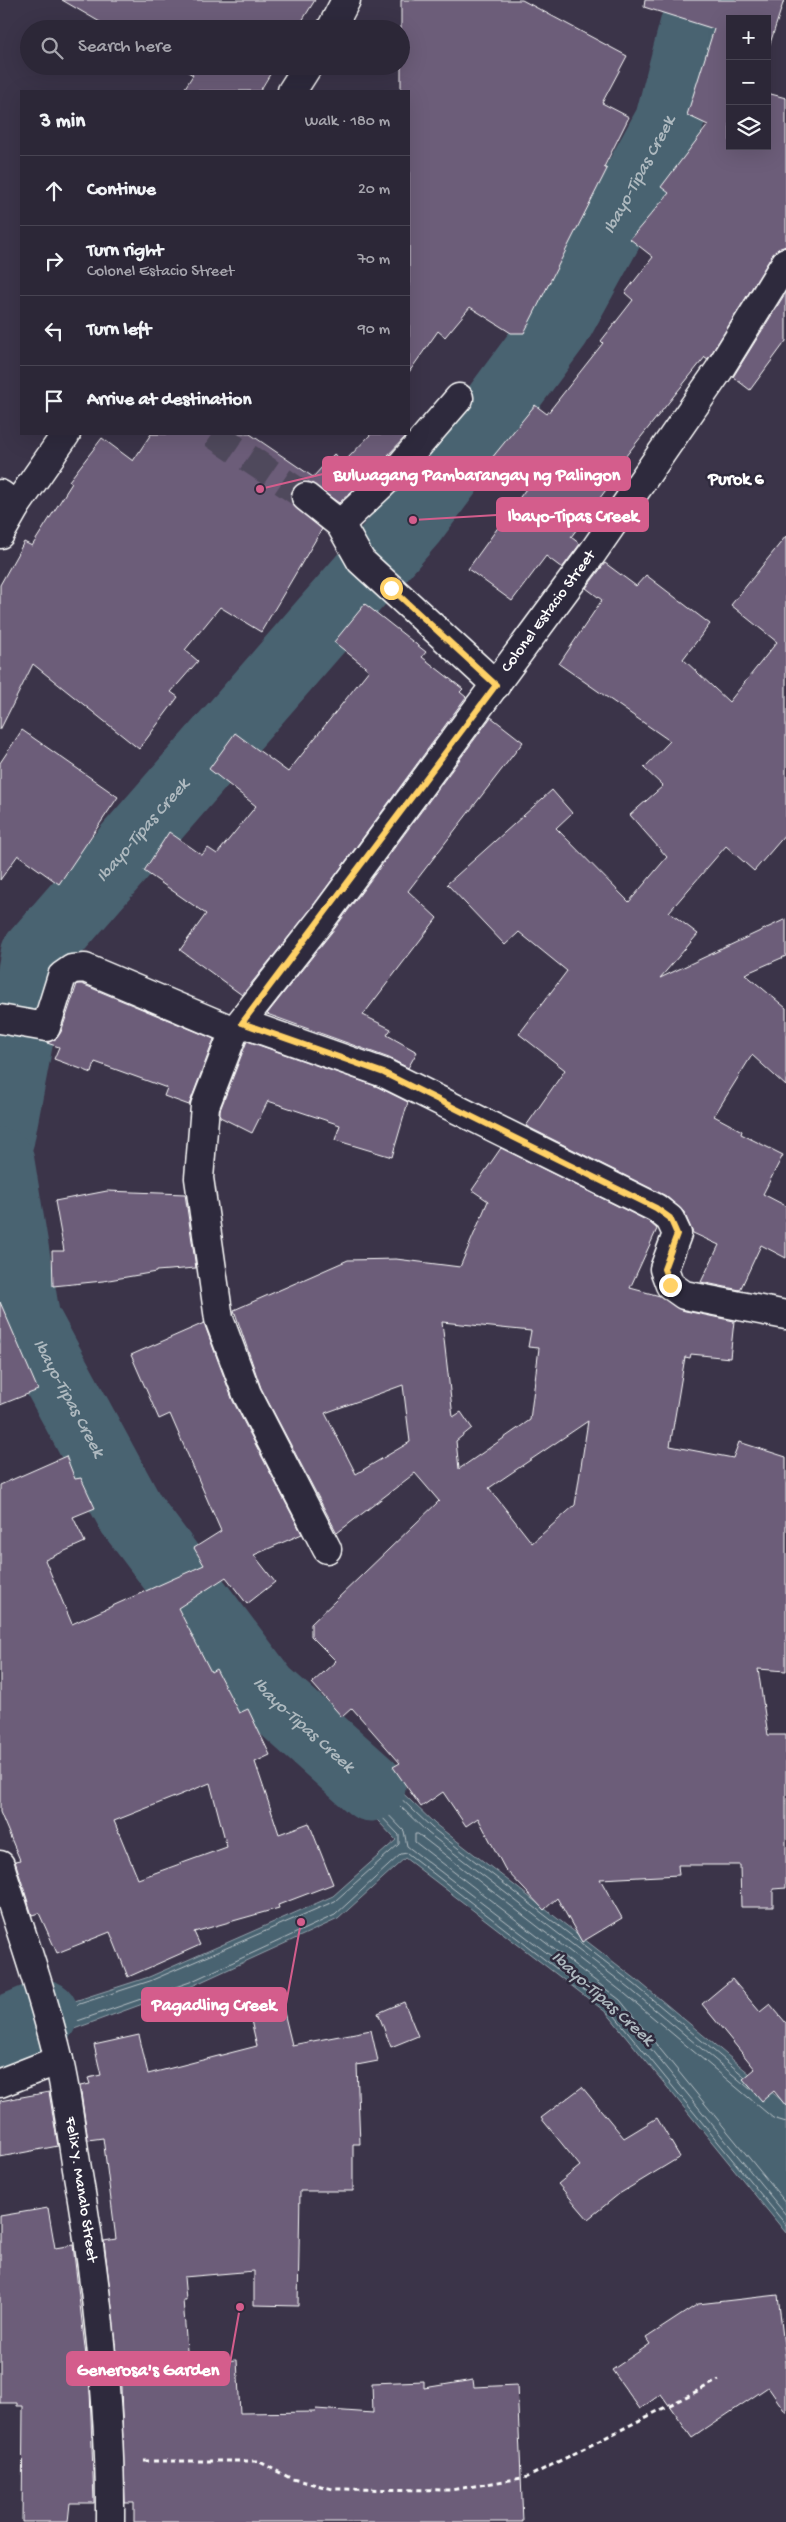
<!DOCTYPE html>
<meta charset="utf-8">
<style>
body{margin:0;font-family:"Gochi Hand",sans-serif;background:#342f3f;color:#f1f3f6}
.controls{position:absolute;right:15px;top:15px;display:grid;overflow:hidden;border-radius:0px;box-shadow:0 5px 20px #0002}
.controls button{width:45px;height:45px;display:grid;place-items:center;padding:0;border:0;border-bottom:1px solid #484452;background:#2c2737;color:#f1f3f6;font:25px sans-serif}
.stop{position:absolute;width:15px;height:15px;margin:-11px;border:4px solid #ffd166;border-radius:50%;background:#fff}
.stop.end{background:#ffd166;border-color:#fff;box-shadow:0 1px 5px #0008}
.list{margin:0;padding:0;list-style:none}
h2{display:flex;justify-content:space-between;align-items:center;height:65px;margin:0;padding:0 20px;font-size:21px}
h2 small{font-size:16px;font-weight:400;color:#a6a5ad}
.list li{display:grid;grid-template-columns:32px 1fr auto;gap:15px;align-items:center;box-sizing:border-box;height:70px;padding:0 20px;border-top:1px solid #484452}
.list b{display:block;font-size:19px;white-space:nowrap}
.list p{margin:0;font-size:16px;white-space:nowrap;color:#a6a5ad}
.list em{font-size:16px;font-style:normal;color:#a6a5ad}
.icon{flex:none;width:28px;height:28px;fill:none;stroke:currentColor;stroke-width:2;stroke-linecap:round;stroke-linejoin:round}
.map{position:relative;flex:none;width:786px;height:2522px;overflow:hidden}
.search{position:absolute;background:#2c2737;box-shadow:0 5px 20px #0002;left:20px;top:20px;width:390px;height:55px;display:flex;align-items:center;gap:12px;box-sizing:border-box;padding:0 18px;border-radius:28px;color:#a6a5ad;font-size:19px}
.panel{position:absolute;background:#2c2737;box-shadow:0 5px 20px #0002;left:20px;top:90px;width:390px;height:345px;border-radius:0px}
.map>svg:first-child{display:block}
.water{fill:#4a6371;stroke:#92a1aa}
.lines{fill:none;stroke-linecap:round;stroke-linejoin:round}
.shore{stroke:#b7c1c6;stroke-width:1}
.river{stroke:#4a6371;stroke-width:69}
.building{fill:#6c5d79;stroke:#fff;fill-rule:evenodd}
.minor-tunnel{stroke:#4f485b;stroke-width:28;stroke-dasharray:28 14;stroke-linecap:butt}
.minor-casing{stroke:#fff;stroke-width:31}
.major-casing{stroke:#fff;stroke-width:31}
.path{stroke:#fff;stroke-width:3;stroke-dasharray:5 4;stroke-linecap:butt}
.minor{stroke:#2f2a3d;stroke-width:28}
.major{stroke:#2f2a3d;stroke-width:28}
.route{stroke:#ffd166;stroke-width:6}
.labels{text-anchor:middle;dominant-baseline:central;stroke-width:5;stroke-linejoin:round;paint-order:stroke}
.street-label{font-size:16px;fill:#fff;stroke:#2f2a3d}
.water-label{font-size:18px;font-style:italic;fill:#aeb9bf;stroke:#2f2a3d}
.neighbourhood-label{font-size:18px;font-weight:bold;fill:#fff;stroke:#2f2a3d}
.leader{fill:none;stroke:#d45d8c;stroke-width:2}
.callout-dot{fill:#d45d8c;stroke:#2f2a3d;stroke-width:2}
.callout{fill:#d45d8c;stroke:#d45d8c;stroke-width:2}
.callout-label{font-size:18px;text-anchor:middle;font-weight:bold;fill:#fff}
</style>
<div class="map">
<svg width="786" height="2522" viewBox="0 0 786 2522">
<rect width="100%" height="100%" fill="#3b3449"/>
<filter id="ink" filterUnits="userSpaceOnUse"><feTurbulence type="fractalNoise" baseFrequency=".02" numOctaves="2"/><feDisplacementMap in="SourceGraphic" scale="10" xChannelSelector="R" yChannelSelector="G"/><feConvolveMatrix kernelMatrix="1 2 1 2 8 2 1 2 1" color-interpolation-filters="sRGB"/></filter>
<g filter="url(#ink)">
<path class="water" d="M316,1710L435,1824L637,1980L786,2104V2233L607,2013L405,1858L338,1919L192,1986L63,2033L53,2008L149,1977L333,1896L396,1840L292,1730Z"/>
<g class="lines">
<path class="shore" d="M61,2010L150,1981L335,1901L399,1844V1835L301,1732V1729L315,1717L432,1828L634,1984L744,2076
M66,2025L190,1982L335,1915L401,1854L407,1853L610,2010L786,2225
M750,2089L630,1989L428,1833L317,1726L310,1729V1733L404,1831L407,1846L614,2004L786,2215
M786,2122L773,2118L625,1994L418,1834H415V1842L620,2000L786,2203"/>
<g class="river">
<path id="s1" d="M0,1138L35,955L413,520L557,326L669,122L701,0"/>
<path id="s2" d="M0,1162L26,1320L131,1514L265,1692L371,1787"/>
<path d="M0,2033L44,2014"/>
</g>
</g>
<path class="building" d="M62,0H315L297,29H112Z
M401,0H522L627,56L602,103L629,117L604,167L607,169L524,333H511L470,307L445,337L438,331L409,372V91H401Z
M645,0H784L767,53V19H730V146H767V93L786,98V246L778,249L773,254L708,359L705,357L613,472L617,475L571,537L580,544L562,568L546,556L512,601L468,569L528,486L491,459L535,405L547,414L603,343L601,341L633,300L625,293L653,257L630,239L669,193L661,187L708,125L687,115L714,29L644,7Z
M178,66H275L260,91H183L193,75Z
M786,292V341L750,390L733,377Z
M151,434H250L313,477L334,454L364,480L339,503L309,482H301L294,487L291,494L292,503L322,529L261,632L220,607L185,650L198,661L171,692L178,697L139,749L33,664L0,730V585L24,542L32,546L72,483L69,481L102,438L133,461Z
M371,434H408L367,477L347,459Z
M786,536V834L754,871L726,846L669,912L698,934L660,978L786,919V956L745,974L786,1008V1086L752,1055L714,1116L742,1131L741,1134L783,1155L763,1194L786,1206V1258L761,1245L740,1290L701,1282L719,1245L693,1233L684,1212L666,1196L526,1126L565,1070L519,1034L567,971L519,932L505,945L447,884L552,790L572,813L556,828L629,902L667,857L630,815L663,786L644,768L670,741L559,664L602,600L586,588L605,563L636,586L646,575L710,624L683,659L729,702L777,642L731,605Z
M365,604L426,652L422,657L463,689L460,692L466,697L310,910L242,995L180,950L206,914L144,871L169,832L202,855L208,848L217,854L256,806L209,769L235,733L288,772L369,670L334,642Z
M491,717L523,742L408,891L437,918L363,1015L391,1029L387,1035L417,1052L408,1068L389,1058L267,1014L335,928Z
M22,730L118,797L59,884L18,855L0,880V763Z
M77,984H82L214,1039L189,1105L164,1096L167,1088L95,1062L92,1073L54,1059L59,1047L47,1043L57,1038L61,1032Z
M247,1041L378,1087L408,1102L392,1157L335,1140L340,1125L268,1101L252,1133L220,1117V1110Z
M501,1148L648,1221L657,1229L630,1288L660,1296L681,1310L734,1321L730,1358L691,1354L690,1358L685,1357L670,1446L733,1458L739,1442L786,1457V1671L758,1669L768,1735H786V1888L773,1889V1907H741L740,1865H678L679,1875L600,1879L622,1918L582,1942L557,1898L544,1910L505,1869L478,1818L466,1826L443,1792L421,1807L393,1767L400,1763L352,1708L342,1717L312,1683L336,1661L311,1636V1624L439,1501L415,1473L337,1533L261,1388L234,1310L348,1260L396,1259L460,1267L488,1201L472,1190ZM442,1322L531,1331L528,1347L539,1348L530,1420L459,1469L456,1441L472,1428L461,1412L453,1417ZM403,1385L410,1442L356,1474L325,1413ZM588,1421L575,1505L532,1543L489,1488Z
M107,1191L185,1194L196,1268L156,1271V1272L103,1281L53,1286L52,1251H64L55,1201Z
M0,1302L38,1390L0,1405Z
M204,1323L233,1401L302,1534L254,1555L275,1582L247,1604L226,1577L178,1608L211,1672L216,1669L239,1713L248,1709L270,1755L255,1762L279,1834L309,1823L333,1884L278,1905L279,1908L194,1932L200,1945L128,1977L110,1932L57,1953L39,1913L32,1915L15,1861L20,1860L0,1812V1485L66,1456L75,1479L81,1478L95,1508L73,1517L85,1542L45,1560L72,1624L204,1565L194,1548L221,1531L170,1414L159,1419L131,1355ZM210,1783L227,1847L138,1879L114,1821Z
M732,1979L760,2012L770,2004L786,2023V2106L774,2091L762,2101L743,2079L755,2069L702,2004Z
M404,2002L418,2036L391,2047L378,2013Z
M283,2008L292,2045L371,2030L378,2061L357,2065L360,2144H353V2191H300L298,2306L254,2305V2271L184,2277L186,2300H183L188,2363L237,2360L240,2413L315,2412L316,2409L373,2413L372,2383L424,2381V2388L473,2380L474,2387L517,2385L523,2522H134V2503H125L121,2387L104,2241L116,2239L103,2138L88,2140L80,2086L90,2084L88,2078L101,2075L94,2045L139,2035L148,2074L257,2046L250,2016Z
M582,2087L624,2138L657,2118L680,2157L619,2194L588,2219L558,2184L580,2166L541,2118Z
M49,2092L58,2146L0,2157V2101Z
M48,2208L55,2248L73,2245L90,2390L94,2503H70L68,2522H22L23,2406H17V2403H0V2216Z
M778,2295L786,2363V2413L768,2387L692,2438L661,2394L640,2409L612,2370L650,2344L646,2338L698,2304Z"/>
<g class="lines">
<path class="minor-tunnel" d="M213,434L306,497"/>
<defs>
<g id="minor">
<path d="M0,494L16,506"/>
<path d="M306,497L340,524L361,561L496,685"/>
<path d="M340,524L396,471L459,398"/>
<path d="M0,1019L46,1027L62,976L72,969L85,968L234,1031"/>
<path d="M242,1023L384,1073L656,1208L670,1219L677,1234L664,1269L670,1285L684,1295L786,1315"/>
<path id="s3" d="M327,1549L247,1394L219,1319L199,1178L205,1106L234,1031L322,919L591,555L719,370L786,262"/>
<path d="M0,2083L59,2060"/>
</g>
<g id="major">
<path d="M331,29L346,0"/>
<path d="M292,91L308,66"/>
<path d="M0,534L16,506L66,434"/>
<path id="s4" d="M0,1865C19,1929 43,1992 58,2057C67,2094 71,2132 77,2169C97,2286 111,2403 110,2522"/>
</g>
</defs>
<use href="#minor" class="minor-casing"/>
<use href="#major" class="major-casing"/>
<path class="path" d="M144,2461H258L292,2479L333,2489L451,2490L528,2477L719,2380"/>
<use href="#minor" class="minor"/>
<use href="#major" class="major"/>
</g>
</g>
<g class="lines" filter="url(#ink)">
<path class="route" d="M391,588L496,685L242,1023L384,1073L656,1208L670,1218L677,1234L664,1269L670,1285"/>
</g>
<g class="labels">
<g class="street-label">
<text stroke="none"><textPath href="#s3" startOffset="1074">Colonel Estacio Street</textPath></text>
<text stroke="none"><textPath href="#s4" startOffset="335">Felix Y. Manalo Street</textPath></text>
</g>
<g class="water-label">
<text stroke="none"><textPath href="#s1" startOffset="1176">Ibayo-Tipas Creek</textPath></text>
<text stroke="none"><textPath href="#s1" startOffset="351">Ibayo-Tipas Creek</textPath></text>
<text stroke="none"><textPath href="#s2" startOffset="249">Ibayo-Tipas Creek</textPath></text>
<text stroke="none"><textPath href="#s2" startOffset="654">Ibayo-Tipas Creek</textPath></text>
<text transform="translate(602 1999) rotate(42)">Ibayo-Tipas Creek</text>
</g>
<g class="neighbourhood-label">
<text x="736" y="480">Purok 6</text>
</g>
</g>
<path class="leader" d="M260 489L323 474M413 520L497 515M301 1922L286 2004M240 2307L229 2369"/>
<g class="callout-dot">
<circle cx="260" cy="489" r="5"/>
<circle cx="413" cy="520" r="5"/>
<circle cx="301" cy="1922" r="5"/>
<circle cx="240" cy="2307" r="5"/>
</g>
<g class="callout">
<rect x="323" y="457" width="307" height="33" rx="5"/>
<rect x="497" y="498" width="151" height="33" rx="5"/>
<rect x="142" y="1988" width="144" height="33" rx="5"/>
<rect x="67" y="2352" width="162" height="33" rx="5"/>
</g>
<g class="callout-label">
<text x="477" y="480">Bulwagang Pambarangay ng Palingon</text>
<text x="573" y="521">Ibayo-Tipas Creek</text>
<text x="214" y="2010">Pagadling Creek</text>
<text x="148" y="2375">Generosa's Garden</text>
</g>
</svg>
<div class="controls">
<button>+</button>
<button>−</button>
<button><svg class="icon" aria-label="layers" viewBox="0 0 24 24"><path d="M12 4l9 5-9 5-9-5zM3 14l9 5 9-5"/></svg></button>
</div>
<div class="stop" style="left:391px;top:588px"></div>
<div class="stop end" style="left:670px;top:1285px"></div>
<div class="search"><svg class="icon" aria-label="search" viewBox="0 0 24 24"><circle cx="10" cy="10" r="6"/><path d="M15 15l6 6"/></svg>Search here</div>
<section class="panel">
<h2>3 min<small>Walk · 180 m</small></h2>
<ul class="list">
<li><svg class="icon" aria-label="ahead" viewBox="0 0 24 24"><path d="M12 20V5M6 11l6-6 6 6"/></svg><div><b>Continue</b></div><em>20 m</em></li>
<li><svg class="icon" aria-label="right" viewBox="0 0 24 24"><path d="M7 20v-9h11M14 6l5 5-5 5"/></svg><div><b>Turn right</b><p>Colonel Estacio Street</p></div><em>70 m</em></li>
<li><svg class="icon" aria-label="left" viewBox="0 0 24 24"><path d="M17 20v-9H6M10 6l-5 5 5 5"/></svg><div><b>Turn left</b></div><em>90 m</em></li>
<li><svg class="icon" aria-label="arrive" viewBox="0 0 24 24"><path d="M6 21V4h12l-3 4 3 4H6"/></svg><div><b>Arrive at destination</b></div></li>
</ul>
</section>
</div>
